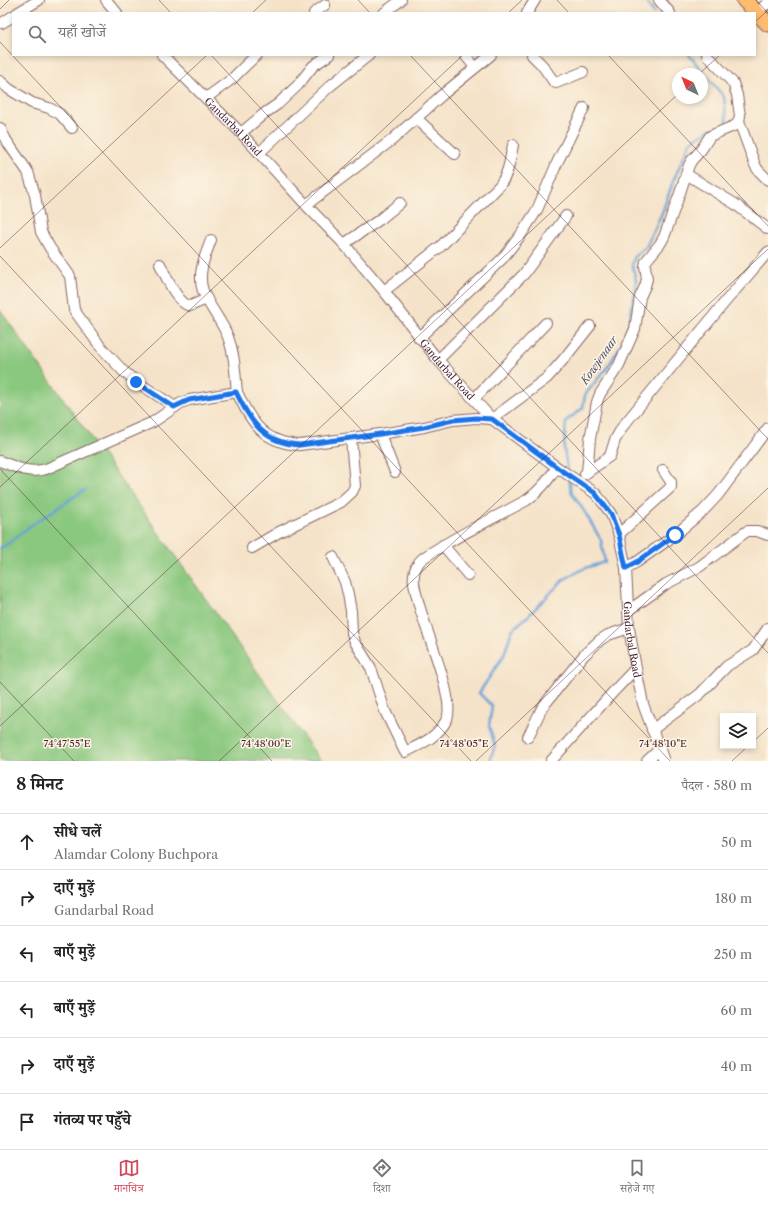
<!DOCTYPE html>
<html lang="hi">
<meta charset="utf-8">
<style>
body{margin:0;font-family:"Libre Caslon Text","Noto Serif Devanagari",serif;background:#f2f2f2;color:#202124}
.controls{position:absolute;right:12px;bottom:12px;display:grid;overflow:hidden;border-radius:0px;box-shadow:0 2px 6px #0003}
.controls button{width:36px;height:36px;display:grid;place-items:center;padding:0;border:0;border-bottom:1px solid #e0e0e0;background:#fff;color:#202124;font:20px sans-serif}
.compass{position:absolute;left:672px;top:68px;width:36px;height:36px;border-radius:50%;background:#fff;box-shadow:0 2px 6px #0003;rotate:317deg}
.stop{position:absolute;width:12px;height:12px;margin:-9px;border:3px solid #1a73e8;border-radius:50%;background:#fff}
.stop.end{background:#1a73e8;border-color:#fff;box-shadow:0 1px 4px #0008}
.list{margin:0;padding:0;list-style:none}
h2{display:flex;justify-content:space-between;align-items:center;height:52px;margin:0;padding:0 16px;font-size:17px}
h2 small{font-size:13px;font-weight:400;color:#757577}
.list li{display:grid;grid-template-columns:26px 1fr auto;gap:12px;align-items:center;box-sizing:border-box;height:56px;padding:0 16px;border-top:1px solid #e0e0e0}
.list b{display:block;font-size:15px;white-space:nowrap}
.list p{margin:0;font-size:13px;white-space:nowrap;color:#757577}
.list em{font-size:13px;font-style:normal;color:#757577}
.icon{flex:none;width:22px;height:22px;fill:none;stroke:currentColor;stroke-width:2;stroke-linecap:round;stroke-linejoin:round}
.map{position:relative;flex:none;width:768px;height:761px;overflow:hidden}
.search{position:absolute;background:#fff;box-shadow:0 2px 6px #0003;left:12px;right:12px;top:12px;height:44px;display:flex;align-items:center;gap:10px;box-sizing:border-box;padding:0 14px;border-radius:0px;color:#757577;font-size:15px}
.sheet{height:388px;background:#fff}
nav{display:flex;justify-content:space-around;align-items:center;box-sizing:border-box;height:56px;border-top:1px solid #e0e0e0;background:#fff;font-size:11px;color:#757577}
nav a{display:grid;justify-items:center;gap:2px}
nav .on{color:#d1495b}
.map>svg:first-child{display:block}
.green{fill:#8ac87f;stroke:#6a7455}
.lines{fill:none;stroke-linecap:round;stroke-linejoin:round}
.stream{stroke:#68a1d7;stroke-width:2.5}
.minor-casing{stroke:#866462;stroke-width:12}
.highway-casing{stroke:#866462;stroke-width:17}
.minor{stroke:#fff;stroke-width:10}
.highway{stroke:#fdbc6f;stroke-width:15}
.route{stroke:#1a73e8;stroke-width:5}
.ticks{fill:none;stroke:#4a1f2b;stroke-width:1;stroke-opacity:0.45}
.labels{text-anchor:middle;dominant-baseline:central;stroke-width:3;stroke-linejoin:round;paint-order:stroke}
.street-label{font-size:10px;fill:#4a1f2b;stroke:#fcf5e5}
.water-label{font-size:11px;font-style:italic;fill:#565370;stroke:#fcf5e5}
.ticks-label{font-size:10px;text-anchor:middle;fill:#4a1f2b;stroke:#fcf5e5;stroke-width:3;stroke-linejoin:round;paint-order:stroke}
</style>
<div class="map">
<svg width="768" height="761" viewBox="0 0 768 761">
<rect width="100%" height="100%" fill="#fcf5e5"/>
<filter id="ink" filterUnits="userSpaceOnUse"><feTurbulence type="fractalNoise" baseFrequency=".025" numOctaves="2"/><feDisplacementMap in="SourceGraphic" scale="8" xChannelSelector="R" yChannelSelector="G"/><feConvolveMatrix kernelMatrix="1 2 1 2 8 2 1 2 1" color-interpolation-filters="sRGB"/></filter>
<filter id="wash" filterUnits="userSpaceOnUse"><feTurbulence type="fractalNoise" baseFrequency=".012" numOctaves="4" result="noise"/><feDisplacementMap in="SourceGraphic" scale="16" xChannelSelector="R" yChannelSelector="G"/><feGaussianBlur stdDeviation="0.9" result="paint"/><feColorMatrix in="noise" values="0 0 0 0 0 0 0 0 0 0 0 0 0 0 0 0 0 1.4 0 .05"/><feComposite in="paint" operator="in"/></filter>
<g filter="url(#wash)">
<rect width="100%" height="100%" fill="#f5e3c9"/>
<path class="green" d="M0,310L321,761H0Z"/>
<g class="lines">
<path class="stream" d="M645,0L654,13
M689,55L724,97L727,125
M567,469L564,448L566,421L583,408L585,395L609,365L623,342L629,324L633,301L636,280L632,264L635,256L646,247L662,213L674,179L691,141L709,130L717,128
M0,548L9,543L30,526L86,489
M490,761L495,745L489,726L492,706L479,693L504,655L512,630L528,616L563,580L585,568L605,562L601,540L584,511L572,493L569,480"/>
</g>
</g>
<g filter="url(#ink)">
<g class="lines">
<defs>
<g id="minor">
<path d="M106,0L117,13"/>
<path d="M659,0L670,13"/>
<path d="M764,6L768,3"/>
<path d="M17,13L39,0"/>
<path d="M314,13L325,5"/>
<path d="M384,13L401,0"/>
<path d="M527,13L535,0"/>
<path d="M2,23L13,16"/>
<path id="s1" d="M162,55L241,133L306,205L344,244L384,291L438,360L492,419L558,468L595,493L604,504L611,514L619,535L626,568L629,628L636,668L643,704L664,761"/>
<path d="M465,55L475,67"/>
<path d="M532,55L542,65L554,82L556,83L583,72"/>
<path d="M0,81L9,89L32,103L49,108L60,114L72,128"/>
<path d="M206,98L232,79L248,63L257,55"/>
<path d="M416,118L455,154"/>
<path d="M739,121L755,165L758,170L768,180"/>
<path d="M0,128L6,140L28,172L35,195L41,232L50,248L70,276L74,310L100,346L123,371L137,382L175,407"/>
<path d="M241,133L265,113L278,104L298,85L313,66L329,55"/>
<path d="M259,153L330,86L369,55"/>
<path d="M686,174L735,204L768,229"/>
<path d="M306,205L392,140L442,95L491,55"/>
<path d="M211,240C205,256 197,274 203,291C209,307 222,321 228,337C235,355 235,373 237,392"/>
<path d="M344,244L379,220L400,203"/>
<path d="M160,264C166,276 177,304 190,306L207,299"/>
<path d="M384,291L441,246L500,185C509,173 510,159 513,145"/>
<path d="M419,338L502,259L520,236L537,210L557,163L584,108"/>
<path d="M438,360L524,274L566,216"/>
<path d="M474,399L546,323"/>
<path d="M380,434L395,472"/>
<path d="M0,461C15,467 30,474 46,469L153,422L181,403L189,400L237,392C251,423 264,443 300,445L380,434L424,427L453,420L476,418L492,419L547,378L563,360L590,326"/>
<path d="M587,472L590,439L597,402L600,394L619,365L635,329L640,297L645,286L647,279L645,266L646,261L660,244L664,237L679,196L689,165L692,160L701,150L710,136L736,125L739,121L740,116L737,95L733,83L707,55"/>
<path d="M585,474L610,456L615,440L623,426L725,302L768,252"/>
<path d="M619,534L671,487V482L663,470"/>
<path d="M443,545L468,575"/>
<path d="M252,548L279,532L341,502L352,492L355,486L351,439"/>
<path d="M333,557L345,582L348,594L351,611L352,633L355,642L371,668L385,711L405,752C422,744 438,737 447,719C456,698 422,623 417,597C414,586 411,574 418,564C421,558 428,555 434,551C464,532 496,517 527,500C540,491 548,480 557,467"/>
<path d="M626,568L637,562L675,535L703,511L718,495L768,428"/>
<path d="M628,611L666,584L699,567L747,531H757L768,535"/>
<path d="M652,730L700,694L727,666L753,650L768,628"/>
<path d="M528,737L542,708L584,655L600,640L608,635L629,628"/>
<path d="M551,761L615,690L636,668"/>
<path d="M647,761L659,750"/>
</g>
<path id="highway" d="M744,0L768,24"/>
</defs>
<use href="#minor" class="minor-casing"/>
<use href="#highway" class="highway-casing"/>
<use href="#minor" class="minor"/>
<use href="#highway" class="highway"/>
</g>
</g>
<g class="lines" filter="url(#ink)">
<path class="route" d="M136,382L174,407L189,400L236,392C251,423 264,443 300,445L380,434L424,427L453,420L476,418L492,419L558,468L595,493L611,514L615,525L619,535L626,568L637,562L675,535"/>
</g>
<path class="ticks" d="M159,0L171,13M358,0L370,13M557,0L569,13M756,0L768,13M0,9L9,0M252,13L266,0M508,13L522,0M755,22L768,10M0,42L670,761M211,55L768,653M410,55L768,439M608,55L768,226M699,74L720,55M0,248L207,55M0,256L471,761M0,469L272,761M0,487L463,55M0,682L74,761M0,726L678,94M753,742L768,728M219,761L768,249M476,761L768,488M732,761L748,746"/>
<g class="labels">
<g class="street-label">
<text stroke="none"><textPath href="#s1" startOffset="101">Gandarbal Road</textPath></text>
<text stroke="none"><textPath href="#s1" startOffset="425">Gandarbal Road</textPath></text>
<text stroke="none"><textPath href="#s1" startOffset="773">Gandarbal Road</textPath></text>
</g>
<g class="water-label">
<text transform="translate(599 360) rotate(-55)">Kowjenaar</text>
</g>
</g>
<g class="ticks-label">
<text x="67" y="747">74°47'55"E</text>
<text x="266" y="747">74°48'00"E</text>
<text x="464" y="747">74°48'05"E</text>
<text x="663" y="747">74°48'10"E</text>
</g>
</svg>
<div class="controls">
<button><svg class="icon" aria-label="layers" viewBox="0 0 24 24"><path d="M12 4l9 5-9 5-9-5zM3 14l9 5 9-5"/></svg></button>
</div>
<svg class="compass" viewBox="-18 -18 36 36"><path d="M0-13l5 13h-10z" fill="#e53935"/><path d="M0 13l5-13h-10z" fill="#757577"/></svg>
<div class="stop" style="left:675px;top:535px"></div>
<div class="stop end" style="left:136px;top:382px"></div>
<div class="search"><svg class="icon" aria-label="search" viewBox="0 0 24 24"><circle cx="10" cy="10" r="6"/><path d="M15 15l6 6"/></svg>यहाँ खोजें</div>
</div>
<section class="sheet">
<h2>8 मिनट<small>पैदल · 580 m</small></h2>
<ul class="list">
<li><svg class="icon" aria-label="ahead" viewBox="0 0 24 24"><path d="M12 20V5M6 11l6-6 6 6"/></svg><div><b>सीधे चलें</b><p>Alamdar Colony Buchpora</p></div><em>50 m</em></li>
<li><svg class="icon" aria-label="right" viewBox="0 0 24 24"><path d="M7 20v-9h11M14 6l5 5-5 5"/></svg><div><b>दाएँ मुड़ें</b><p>Gandarbal Road</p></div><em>180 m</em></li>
<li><svg class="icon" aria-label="left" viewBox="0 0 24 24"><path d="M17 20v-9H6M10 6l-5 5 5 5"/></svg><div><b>बाएँ मुड़ें</b></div><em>250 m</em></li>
<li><svg class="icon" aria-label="left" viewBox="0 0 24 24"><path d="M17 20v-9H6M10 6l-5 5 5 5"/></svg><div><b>बाएँ मुड़ें</b></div><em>60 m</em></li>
<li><svg class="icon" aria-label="right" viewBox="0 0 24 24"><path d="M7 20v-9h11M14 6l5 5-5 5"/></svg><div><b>दाएँ मुड़ें</b></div><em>40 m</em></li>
<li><svg class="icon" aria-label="arrive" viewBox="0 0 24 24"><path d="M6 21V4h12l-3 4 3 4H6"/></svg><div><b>गंतव्य पर पहुँचे</b></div></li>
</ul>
</section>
<nav>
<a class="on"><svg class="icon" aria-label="map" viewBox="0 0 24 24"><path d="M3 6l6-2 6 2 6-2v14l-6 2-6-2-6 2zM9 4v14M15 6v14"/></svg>मानचित्र</a>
<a><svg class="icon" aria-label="directions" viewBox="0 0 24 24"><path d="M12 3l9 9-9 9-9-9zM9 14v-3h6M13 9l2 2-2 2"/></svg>दिशा</a>
<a><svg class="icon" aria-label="saved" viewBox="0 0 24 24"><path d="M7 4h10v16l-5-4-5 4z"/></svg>सहेजे गए</a>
</nav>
